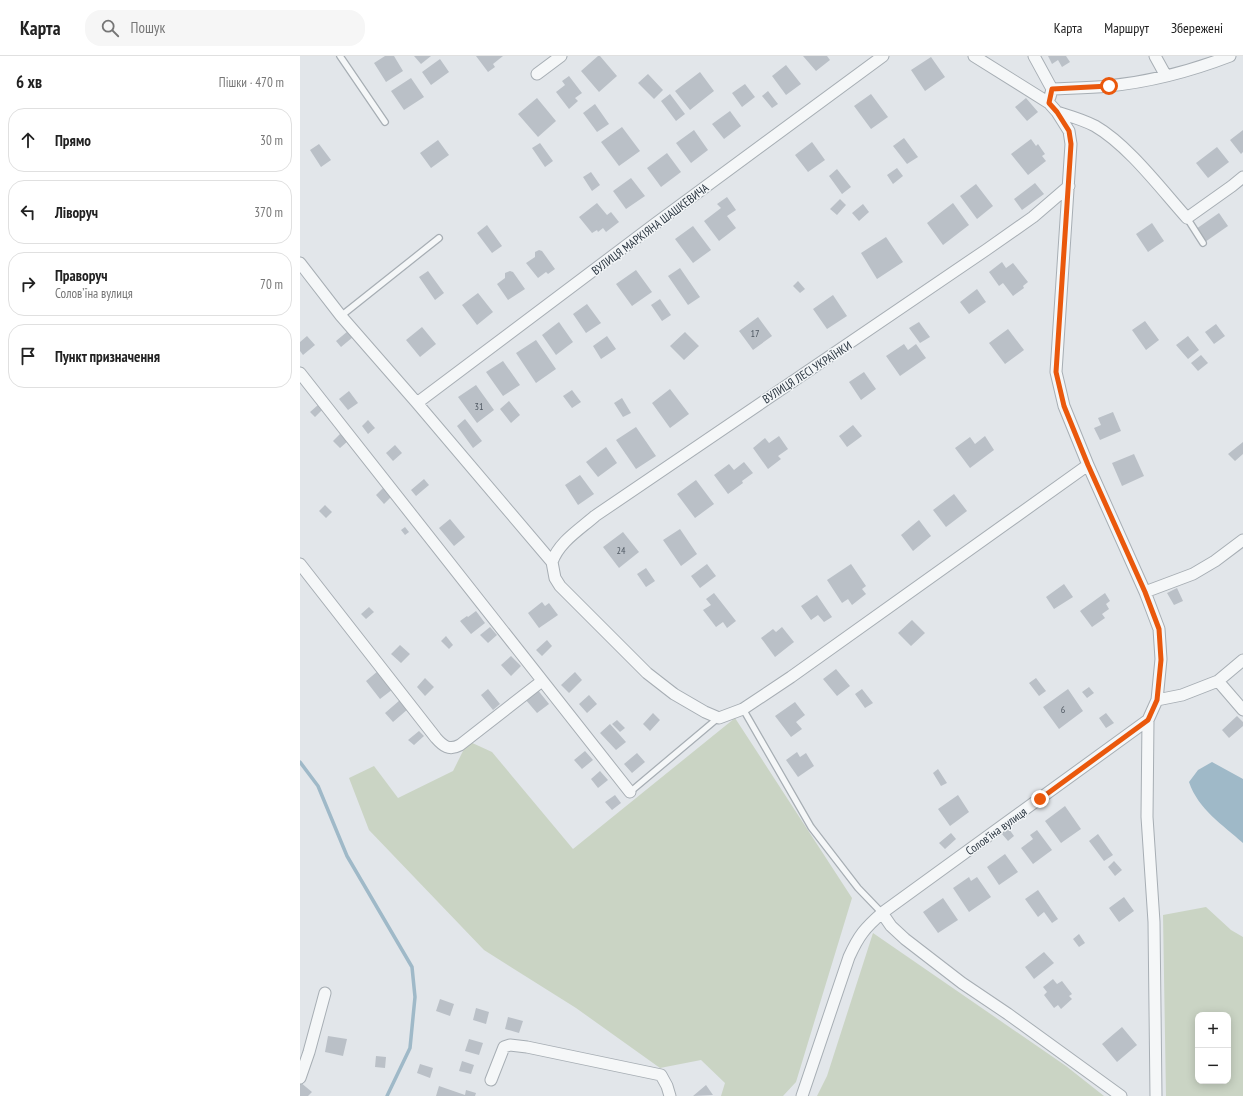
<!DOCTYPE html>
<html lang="uk">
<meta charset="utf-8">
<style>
body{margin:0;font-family:"PT Sans Narrow",sans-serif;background:#f6f6f6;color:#222}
.controls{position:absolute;right:12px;bottom:12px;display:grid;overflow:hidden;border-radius:8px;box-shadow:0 2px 10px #0003}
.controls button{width:36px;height:36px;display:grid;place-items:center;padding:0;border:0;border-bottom:1px solid #e0e0e0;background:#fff;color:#222;font:20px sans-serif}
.stop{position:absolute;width:12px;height:12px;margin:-9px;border:3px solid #ea580c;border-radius:50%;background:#fff}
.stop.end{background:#ea580c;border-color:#fff;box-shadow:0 1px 4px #0008}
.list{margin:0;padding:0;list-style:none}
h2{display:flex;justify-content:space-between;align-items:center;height:52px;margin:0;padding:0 16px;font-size:17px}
h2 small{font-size:13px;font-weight:400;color:#767676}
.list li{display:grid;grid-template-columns:26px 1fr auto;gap:12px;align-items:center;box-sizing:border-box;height:64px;margin:0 8px 8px;padding:0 8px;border:1px solid #e0e0e0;border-radius:16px}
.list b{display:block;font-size:15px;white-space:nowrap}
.list p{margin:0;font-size:13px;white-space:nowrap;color:#767676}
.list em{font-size:13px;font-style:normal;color:#767676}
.icon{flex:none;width:22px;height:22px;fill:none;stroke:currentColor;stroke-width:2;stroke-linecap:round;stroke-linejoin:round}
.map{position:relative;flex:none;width:943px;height:1040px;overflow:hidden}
header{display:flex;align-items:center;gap:24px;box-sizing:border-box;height:56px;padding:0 20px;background:#fff;border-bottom:1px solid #e0e0e0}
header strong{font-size:19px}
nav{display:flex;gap:22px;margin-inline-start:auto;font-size:14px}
.search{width:280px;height:36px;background:#f6f6f6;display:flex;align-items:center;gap:10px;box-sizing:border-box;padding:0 14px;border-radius:16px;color:#767676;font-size:15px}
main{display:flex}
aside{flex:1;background:#fff}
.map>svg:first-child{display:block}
.green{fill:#cad4c4;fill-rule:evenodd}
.water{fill:#9fb9c8}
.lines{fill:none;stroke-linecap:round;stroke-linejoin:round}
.stream{stroke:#9fb9c8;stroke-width:3.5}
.building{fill:#bac0c7}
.service-casing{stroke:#a7aeb4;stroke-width:8}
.minor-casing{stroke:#a7aeb4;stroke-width:13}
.service{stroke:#f5f7f8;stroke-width:5.5}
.minor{stroke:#f5f7f8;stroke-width:11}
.route{stroke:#ea580c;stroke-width:5}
.labels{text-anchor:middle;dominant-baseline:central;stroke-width:3;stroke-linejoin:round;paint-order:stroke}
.number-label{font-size:10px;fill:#4f5862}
.street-label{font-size:12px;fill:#2b3641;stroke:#f2f5f7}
</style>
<header>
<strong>Карта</strong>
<div class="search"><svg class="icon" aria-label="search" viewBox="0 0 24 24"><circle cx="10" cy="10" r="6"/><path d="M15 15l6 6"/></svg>Пошук</div>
<nav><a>Карта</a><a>Маршрут</a><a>Збережені</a></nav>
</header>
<main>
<aside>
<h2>6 хв<small>Пішки · 470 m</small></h2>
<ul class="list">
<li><svg class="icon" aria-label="ahead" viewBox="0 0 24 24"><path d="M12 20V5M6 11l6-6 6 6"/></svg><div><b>Прямо</b></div><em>30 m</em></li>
<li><svg class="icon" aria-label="left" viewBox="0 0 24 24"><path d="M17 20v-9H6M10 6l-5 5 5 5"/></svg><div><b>Ліворуч</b></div><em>370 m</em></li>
<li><svg class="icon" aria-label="right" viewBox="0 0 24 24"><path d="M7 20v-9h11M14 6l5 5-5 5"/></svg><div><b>Праворуч</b><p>Соловʼїна вулиця</p></div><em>70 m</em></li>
<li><svg class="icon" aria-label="arrive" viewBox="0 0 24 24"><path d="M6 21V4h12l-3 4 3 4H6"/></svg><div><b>Пункт призначення</b></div></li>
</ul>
</aside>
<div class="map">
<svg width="943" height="1040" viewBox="0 0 943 1040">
<rect width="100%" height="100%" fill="#e2e6ea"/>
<path class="green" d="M435,662L552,842L496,1026L483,1040H421L425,1027L401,1004L360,1012L276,952L184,894L69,774L49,722L74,710L98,742L153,715L168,685L192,696L273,793Z
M906,851L931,874L943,881V1040H866L863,859ZM898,959H928V1025H898Z
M573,877L766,1010L804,1040H517L527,1020Z"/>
<path class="water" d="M912,706L943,723V787C923,769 898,753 889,726L898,714Z"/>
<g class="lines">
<path class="stream" d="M0,706L18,730L47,800L112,911L115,941L110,992L87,1040"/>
</g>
<path class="building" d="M85,0H94L103,15L86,26L74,7Z
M114,0H131L121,8Z
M176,0H203L193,8L195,11L188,16Z
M298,0H300L317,20L299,36L281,15Z
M503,0H527L530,4L516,15Z
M748,0H766L770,6L762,11L758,4L752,8Z
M631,1L645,21L625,35L611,14Z
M140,3L149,16L131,29L122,16Z
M486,9L501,28L486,39L472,20Z
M400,16L414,35L390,54L375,35Z
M348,18L363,34L354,43L338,27Z
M269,20L282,37L275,42L278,45L269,53L256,36L265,29L262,25Z
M111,22L124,41L104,54L91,35Z
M445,28L455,41L442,51L432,37Z
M468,35L478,48L472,52L462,40Z
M370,38L385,58L376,65L361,45Z
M571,38L588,61L571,73L554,50Z
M237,42L256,65L238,81L218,58Z
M726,42L738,56L727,65L715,51Z
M295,48L309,68L297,76L283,57Z
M430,55L441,70L424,83L412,68Z
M322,71L340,95L319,110L301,86Z
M394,74L408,94L391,107L376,87Z
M943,74V96L941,98L930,84Z
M604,82L618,101L607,108L593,90Z
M731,83L736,90L738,88L745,98L742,100L746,105L728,119L711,98Z
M138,84L149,99L131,112L120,97Z
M512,86L525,104L508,116L495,99Z
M240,87L253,105L245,111L232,92Z
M19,88L31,104L21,111L10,94Z
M917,91L929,106L908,122L896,107Z
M367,97L381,116L361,131L347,112Z
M597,112L603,120L593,128L587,119Z
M537,113L551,131L542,138L529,120Z
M291,116L300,129L292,135L283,121Z
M331,122L345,140L326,153L313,135Z
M735,127L744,138L722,154L714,143Z
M676,128L693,150L677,163L660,140Z
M427,141L436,154L427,160L436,172L419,185L404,165L421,152L417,148Z
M540,143L546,149L537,159L530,153Z
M297,147L307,159L311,156L319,166L306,176L303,172L298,176L297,174L292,177L279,161Z
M653,147L669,169L643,189L627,167Z
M563,148L569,156L559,165L552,157Z
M919,157L928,170L905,186L896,173Z
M852,167L864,185L848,196L836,178Z
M187,169L202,190L192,197L177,177Z
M393,170L411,194L393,207L375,183Z
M586,181L603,206L577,223L561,197Z
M239,194L242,195L255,213L248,218L246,216L238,222L226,207L235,201V196Z
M702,206L706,212L713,207L728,226L723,230L724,232L713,240L703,227L699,230L689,216Z
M380,212L400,241L388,249L368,220Z
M336,214L352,236L332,250L316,228Z
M128,215L144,237L135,244L119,221Z
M210,215L213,216L225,233L208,244L197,228L205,222V217Z
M498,225L505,233L500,237L493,230Z
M677,233L686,246L669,258L660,246Z
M178,237L193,256L177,269L162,249Z
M533,239L547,260L527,273L513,253Z
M360,243L371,259L362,265L351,249Z
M287,248L301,267L286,277L273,258Z
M458,261L472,280L453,294L439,275Z
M845,265L859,284L846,294L832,274Z
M259,266L273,286L256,299L242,279Z
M619,266L630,281L620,287L609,272Z
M916,268L925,280L914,288L905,276Z
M122,271L136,288L120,301L106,284Z
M708,273L724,294L705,308L689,287Z
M48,275L53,281L41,291L36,285Z
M385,276L399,290L384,304L370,290Z
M7,280L15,289L3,299L0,295V286Z
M307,280L316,293L301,303L293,290Z
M888,280L899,294L888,303L876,289Z
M236,284L256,313L236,327L216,297Z
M604,288L608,294L616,288L626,302L600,320L586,300Z
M901,299L908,307L898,315L891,307Z
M203,305L220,329L203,340L186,316Z
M564,316L576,333L561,344L549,326Z
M176,329L194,354L177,367L158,341Z
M370,333L389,358L370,372L352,347Z
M272,334L281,346L272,352L263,340Z
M49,335L58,347L48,354L39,343Z
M322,342L331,357L323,361L314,347Z
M209,345L220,359L211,367L200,353Z
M18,349L22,354L15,361L10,356Z
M813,356L821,375L800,384L794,372L801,369L798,362Z
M165,363L182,385L173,392L157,370Z
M68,364L75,372L68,378L62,370Z
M553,369L562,380L547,391L539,380Z
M336,371L356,400L336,413L316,384Z
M41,377L48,385L40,392L33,385Z
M479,380L488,393L478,400L481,403L468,413L453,392L465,382L469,387Z
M685,380L694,394L670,412L655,392L670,381L675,388Z
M943,386V398L935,405L928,398Z
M95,389L102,397L93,405L86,397Z
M306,391L317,407L298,421L286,406Z
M834,398L844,420L822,430L812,407Z
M444,406L453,417L442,425L443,427L428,438L414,419L429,408L434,414Z
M280,419L294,438L278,449L265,429Z
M124,423L129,429L116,440L111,434Z
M396,424L414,448L395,462L377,438Z
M83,432L91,441L84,448L76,439Z
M654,438L667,455L646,471L633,454Z
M25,449L32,456L26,462L19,455Z
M150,463L165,481L154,490L139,472Z
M619,464L631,480L613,495L601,479Z
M105,471L109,476L105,479L101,474Z
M380,473L397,498L381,510L363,484Z
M323,476L339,496L319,512L303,491Z
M407,508L416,520L400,532L391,520Z
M551,508L566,530L562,533L566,538L552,549L548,543L542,547L527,524Z
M346,512L355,525L346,531L337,518Z
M764,528L773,541L754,553L746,541Z
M877,532L883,545L874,549L867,537Z
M414,537L436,565L427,572L423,566L416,571L403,554L411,549L406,543Z
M805,537L810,545L806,548L809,553L802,558L805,562L792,571L780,555Z
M517,539L532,561L524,566L518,559L511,564L501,550Z
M242,546L245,550L249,547L258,559L239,572L228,557Z
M69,551L74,556L66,563L61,558Z
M176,555L185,567L171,578L160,565L167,560L168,561Z
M612,564L625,577L611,590L598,577Z
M190,571L197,579L188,587L180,579Z
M482,571L494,586L475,601L461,582L473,573L476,576Z
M146,580L153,589L149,593L141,585Z
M247,584L252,590L242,600L236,594Z
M100,589L110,598L101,607L91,598Z
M211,600L221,610L211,620L201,609Z
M536,613L550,630L537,640L523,623Z
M78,615L93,633L80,643L66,625Z
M275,616L282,624L269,637L261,629Z
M125,622L134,631L125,640L117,631Z
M736,622L746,635L739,640L729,627Z
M789,631L794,637L787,642L782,636Z
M188,633L200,648L193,654L181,639Z
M237,633L249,648L237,657L225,643Z
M562,633L573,647L565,652L555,638Z
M768,633L783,655L759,673L743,651Z
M289,639L297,648L287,657L279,648Z
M100,644L108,653L93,666L85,657Z
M495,646L505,659L496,666L502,673L491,681L475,660Z
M353,657L360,664L350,675L343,668Z
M806,657L814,667L806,672L799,662Z
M937,660L943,666V670L929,682L922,674Z
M317,664L325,672L320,676L312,668Z
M310,668L326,686L316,694L300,677Z
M119,675L124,680L114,689L108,684Z
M285,695L293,704L282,713L274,704Z
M497,696L500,701L506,697L514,710L498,721L486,704Z
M337,697L345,706L332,717L324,708Z
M638,713L647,727L641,730L633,717Z
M300,715L308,724L298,732L291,723Z
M315,739L321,747L312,754L305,746Z
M658,739L669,756L650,770L638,753Z
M765,750L781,773L761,787L745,765Z
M709,773L714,780L708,785L702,778Z
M737,774L752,794L733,808L721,792L733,783L730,779Z
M651,777L656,783L645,793L639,787Z
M798,778L813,799L804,805L789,785Z
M705,798L718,816L699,829L687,811Z
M814,805L822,814L815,820L808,811Z
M669,821L671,825L677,821L691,841L669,856L653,832Z
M738,834L758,863L752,867L744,856L738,861L725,843Z
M824,841L834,855L819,866L809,852Z
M643,842L658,864L638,877L623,856Z
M779,878L785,887L779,891L773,883Z
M744,896L754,907L734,923L725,911Z
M753,923L757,928L762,925L772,938L769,940L772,943L761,953L758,949L754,952L744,939L747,936L743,931Z
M140,943L154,948L150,960L136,955Z
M176,952L189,956L186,968L173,964Z
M208,961L223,965L219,977L205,973Z
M822,971L837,989L817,1006L802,988Z
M28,980L47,983L43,1000L25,996Z
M169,983L183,987L179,999L165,995Z
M76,1000L86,1001L85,1012L75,1011Z
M162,1005L174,1009L171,1018L159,1015Z
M120,1008L133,1012L130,1022L117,1017Z
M0,1026L12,1036L8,1040H0Z
M406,1029L413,1039L393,1040Z
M139,1030L165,1039L166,1034L176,1037L175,1040H136Z"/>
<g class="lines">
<defs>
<path id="service" d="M40,0L85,66
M887,162L903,187
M41,260L139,182
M443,653L511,771L558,832L582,857
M330,736L418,662"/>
<path id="minor" d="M674,0L749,47L757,56L769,75L771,88L756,316L764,350L788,409L845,536L859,573L861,603L857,644L848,664L847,761L854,866L856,1040
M734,0L752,33L750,41
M855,0L866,20
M237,18L261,0
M752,33C771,32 789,32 808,30C849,26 891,15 930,0
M757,56C770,60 784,64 795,70C828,89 861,133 887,162L932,130L943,121
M0,207L41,260L117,347L252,506L255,522L260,530L347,617L374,638L405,656L419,662L443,653L491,621L788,409
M0,317L330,736
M117,347L355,168L583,0
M252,506C259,486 279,474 295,460L686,194L733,161L769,130
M0,508L136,682C143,690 149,695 160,689L242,625
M845,536L893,518L915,505L943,484
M918,625L943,654
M857,644L882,639L918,625L943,604
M582,857L591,870L605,883L662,927L708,958L821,1040
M0,1022L9,996L25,937
M191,1024L204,991L210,989L227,991L361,1019L367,1030L370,1040
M502,1040L549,901C559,879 565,872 582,857L848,664"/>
</defs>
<use href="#service" class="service-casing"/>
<use href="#minor" class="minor-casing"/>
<use href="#service" class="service"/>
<use href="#minor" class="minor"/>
</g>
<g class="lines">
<path class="route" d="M740,743L848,664L857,644L861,604L859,573L845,536L788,409L764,350L756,316L771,88L769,75L757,56L749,47L752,33L809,30"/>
</g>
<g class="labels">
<g class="number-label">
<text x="455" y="277">17</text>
<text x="179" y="350">31</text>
<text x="321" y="494">24</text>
<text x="763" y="653">6</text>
</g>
<g class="street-label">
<text transform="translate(350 173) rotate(-37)">ВУЛИЦЯ МАРКІЯНА ШАШКЕВИЧА</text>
<text transform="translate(507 316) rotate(-33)">ВУЛИЦЯ ЛЕСІ УКРАЇНКИ</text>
<text transform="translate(696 775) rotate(-36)">Соловʼїна вулиця</text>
</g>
</g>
</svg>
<div class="controls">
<button>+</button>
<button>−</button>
</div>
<div class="stop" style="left:809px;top:30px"></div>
<div class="stop end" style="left:740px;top:743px"></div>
</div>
</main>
